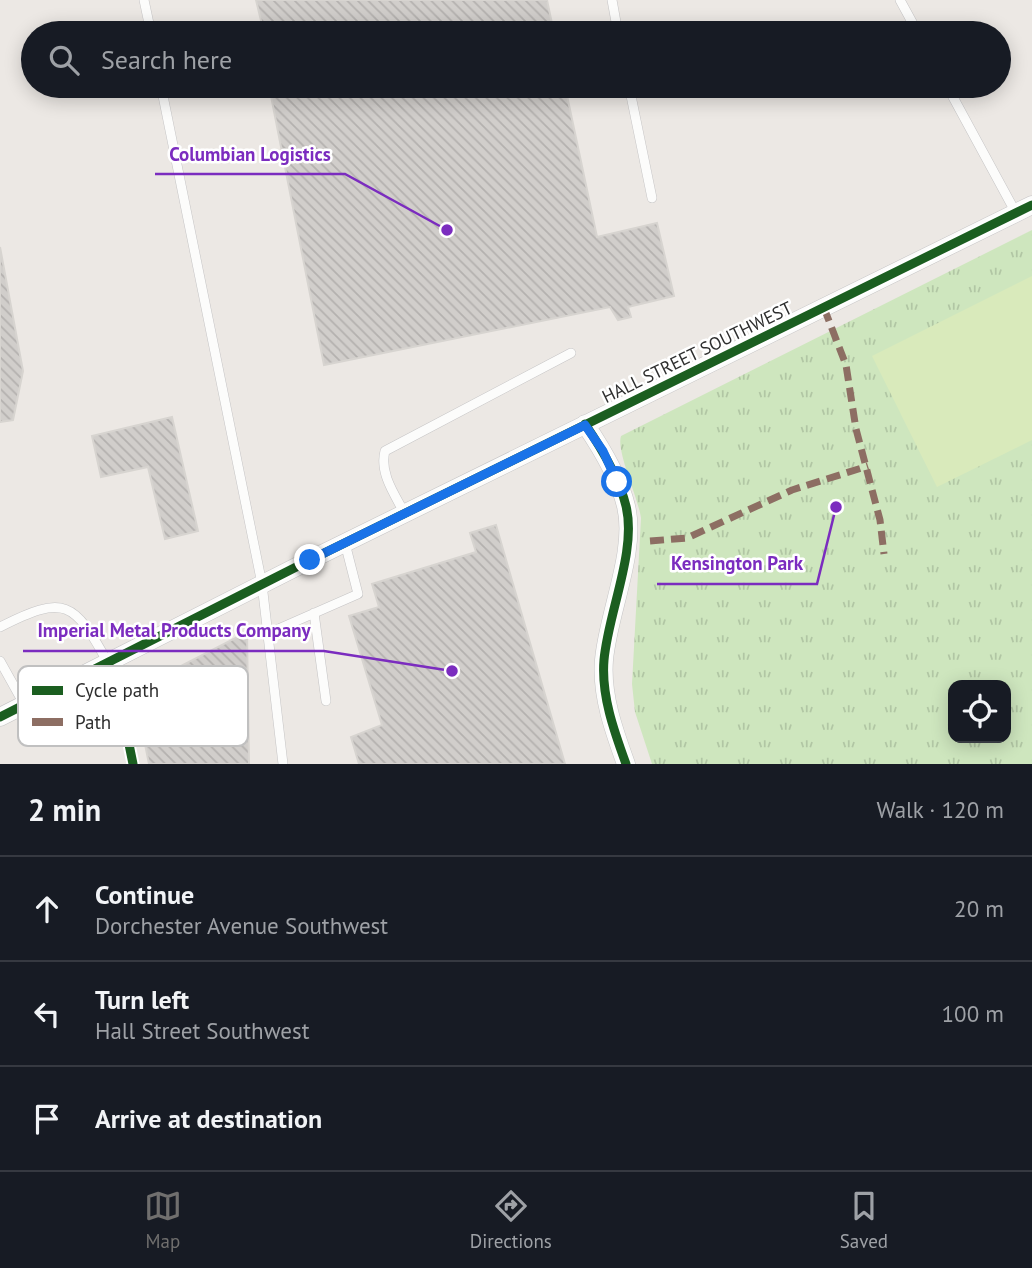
<!DOCTYPE html>
<meta charset="utf-8">
<style>
body{margin:0;font-family:"PT Sans",sans-serif;background:#20242c;color:#f1f3f6}
.controls{position:absolute;right:21px;bottom:21px;display:grid;overflow:hidden;border-radius:14px;box-shadow:0 4px 18px #0003}
.controls button{width:63px;height:63px;display:grid;place-items:center;padding:0;border:0;border-bottom:2px solid #363941;background:#171b24;color:#f1f3f6;font:35px sans-serif}
.stop{position:absolute;width:21px;height:21px;margin:-16px;border:5px solid #1a73e8;border-radius:50%;background:#fff}
.stop.end{background:#1a73e8;border-color:#fff;box-shadow:0 2px 7px #0008}
.list{margin:0;padding:0;list-style:none}
h2{display:flex;justify-content:space-between;align-items:center;height:91px;margin:0;padding:0 28px;font-size:30px}
h2 small{font-size:23px;font-weight:400;color:#9ea1a6}
.list li{display:grid;grid-template-columns:46px 1fr auto;gap:21px;align-items:center;box-sizing:border-box;height:105px;padding:0 28px;border-top:2px solid #363941}
.list b{display:block;font-size:26px;white-space:nowrap}
.list p{margin:0;font-size:23px;white-space:nowrap;color:#9ea1a6}
.list em{font-size:23px;font-style:normal;color:#9ea1a6}
.icon{flex:none;width:38px;height:38px;fill:none;stroke:currentColor;stroke-width:2;stroke-linecap:round;stroke-linejoin:round}
.map{position:relative;flex:none;width:1032px;height:764px;overflow:hidden}
.search{position:absolute;background:#171b24;box-shadow:0 4px 18px #0003;left:21px;right:21px;top:21px;height:77px;display:flex;align-items:center;gap:18px;box-sizing:border-box;padding:0 24px;border-radius:38px;color:#9ea1a6;font-size:26px}
.sheet{height:406px;background:#171b24}
nav{display:flex;justify-content:space-around;align-items:center;box-sizing:border-box;height:98px;border-top:2px solid #363941;background:#171b24;font-size:19px;color:#9ea1a6}
nav a{display:grid;justify-items:center;gap:4px}
nav .on{color:#706f6e}
.map>svg:first-child{display:block}
.park{fill:url(#park-tufts);fill-rule:evenodd}
.pitch{fill:#d9eabb}
.building{fill:url(#building-back-hatch);stroke:#d7d4d0;stroke-width:2}
.lines{fill:none;stroke-linecap:round;stroke-linejoin:round}
.lane-casing{stroke:#c5c4c5;stroke-width:10}
.street-casing{stroke:#c5c4c5;stroke-width:19}
.lane{stroke:#fcfcfb;stroke-width:9}
.street{stroke:#fcfcfb;stroke-width:18}
.quiet{stroke:#8d6e63;stroke-width:7;stroke-dasharray:14 7;stroke-linecap:butt}
.cycleway-casing{stroke:#fff;stroke-width:13}
.cycleway{stroke:#1b5e20;stroke-width:9}
.route{stroke:#1a73e8;stroke-width:9}
.labels{text-anchor:middle;dominant-baseline:central;stroke-width:5;stroke-linejoin:round;paint-order:stroke}
.street-label{font-size:18px;fill:#2e2e2e;stroke:#fff}
.key{fill:#fff;stroke:#c0c0c0;stroke-width:2}
.key-label{font-size:19px;fill:#2e2e2e}
.leader{fill:none;stroke:#7b2cbf;stroke-width:2.5}
.callout-dot{fill:#7b2cbf;stroke:#fff;stroke-width:2.5}
.callout-label{font-size:19px;text-anchor:middle;font-weight:bold;fill:#7b2cbf;stroke:#fff;stroke-width:5;stroke-linejoin:round;paint-order:stroke}
</style>
<div class="map">
<svg width="1032" height="764" viewBox="0 0 1032 764">
<defs>
<pattern id="park-tufts" width="24" height="20" patternUnits="userSpaceOnUse" patternTransform="scale(1.75)"><rect width="24" height="20" fill="#cee6be"/><path d="M3 7l-1-3M5 7V3M7 7l1-3M15 17l-1-3M17 17v-4M19 17l1-3" fill="none" stroke="#b1c6a4"/></pattern>
<pattern id="building-back-hatch" width="6" height="6" patternUnits="userSpaceOnUse" patternTransform="scale(1.75)"><rect width="6" height="6" fill="#d1cecb"/><path d="M-1 5l2 2M0 0l6 6M5-1l2 2" fill="none" stroke="#b4b1af"/></pattern>
</defs>
<rect width="100%" height="100%" fill="#ece8e4"/>
<path class="park" d="M1032,230V764H652L635,712L632,684L641,518C638,497 616,451 621,436ZM953,685H1006V738H953Z"/>
<path class="pitch" d="M1032,276V440L937,487L872,356Z"/>
<path class="building" d="M256,0H547L554,33H264Z
M269,86H565L597,237L657,223L674,296L628,307L631,317L618,320L610,307L324,365Z
M0,247L23,371L13,420L0,422Z
M172,417L198,531L165,539L148,467L101,477L92,436Z
M496,525L565,764H359L351,737L382,725L349,616L379,607L372,584L476,552L470,533Z
M247,632L249,764H149L134,690Z"/>
<g class="lines">
<defs>
<path id="lane" d="M144,0L151,33
M612,0L618,33
M900,0L918,33
M161,86L262,584L283,764
M629,86L652,198
M947,86L1016,213
M405,514C395,495 379,473 385,451L571,353
M314,613L326,701
M0,627C65,594 74,601 108,663
M269,633L358,594L345,543
M0,661L24,704"/>
<path id="street" d="M585,424C602,449 619,477 626,506C637,551 608,613 604,660C601,695 614,731 626,764
M0,717L310,560L1032,205"/>
</defs>
<use href="#lane" class="lane-casing"/>
<use href="#street" class="street-casing"/>
<use href="#lane" class="lane"/>
<use href="#street" class="street"/>
<path class="quiet" d="M824,308L846,365L856,429L880,520L884,554
M650,541L687,538L792,490L868,466"/>
<defs>
<path id="cycleway" d="M585,424C602,449 619,477 626,506C637,551 608,613 604,660C601,695 614,731 626,764
M108,663L118,690L133,764
M0,717L310,560L1032,205"/>
</defs>
<use href="#cycleway" class="cycleway-casing"/>
<use href="#cycleway" class="cycleway"/>
</g>
<g class="lines">
<path class="route" d="M310,560L585,425L603,451L617,482"/>
</g>
<g class="labels">
<g class="street-label">
<text transform="translate(697 352) rotate(-26)">HALL STREET SOUTHWEST</text>
</g>
</g>
<rect x="18" y="666" width="230" height="80" rx="10" class="key"/>
<rect x="32" y="686" width="31" height="9" fill="#1b5e20"/>
<rect x="32" y="718" width="31" height="8" fill="#8d6e63"/>
<g class="key-label">
<text x="75" y="697">Cycle path</text>
<text x="75" y="729">Path</text>
</g>
<path class="leader" d="M447 230L345 174H155M836 507L817 584H657M452 671L324 651H23"/>
<g class="callout-dot">
<circle cx="447" cy="230" r="7"/>
<circle cx="836" cy="507" r="7"/>
<circle cx="452" cy="671" r="7"/>
</g>
<g class="callout-label">
<text x="250" y="161">Columbian Logistics</text>
<text x="737" y="570">Kensington Park</text>
<text x="174" y="637">Imperial Metal Products Company</text>
</g>
</svg>
<div class="controls">
<button><svg class="icon" aria-label="locate" viewBox="0 0 24 24"><circle cx="12" cy="12" r="6"/><path d="M12 2v4M12 18v4M2 12h4M18 12h4"/></svg></button>
</div>
<div class="stop" style="left:617px;top:482px"></div>
<div class="stop end" style="left:310px;top:560px"></div>
<div class="search"><svg class="icon" aria-label="search" viewBox="0 0 24 24"><circle cx="10" cy="10" r="6"/><path d="M15 15l6 6"/></svg>Search here</div>
</div>
<section class="sheet">
<h2>2 min<small>Walk · 120 m</small></h2>
<ul class="list">
<li><svg class="icon" aria-label="ahead" viewBox="0 0 24 24"><path d="M12 20V5M6 11l6-6 6 6"/></svg><div><b>Continue</b><p>Dorchester Avenue Southwest</p></div><em>20 m</em></li>
<li><svg class="icon" aria-label="left" viewBox="0 0 24 24"><path d="M17 20v-9H6M10 6l-5 5 5 5"/></svg><div><b>Turn left</b><p>Hall Street Southwest</p></div><em>100 m</em></li>
<li><svg class="icon" aria-label="arrive" viewBox="0 0 24 24"><path d="M6 21V4h12l-3 4 3 4H6"/></svg><div><b>Arrive at destination</b></div></li>
</ul>
</section>
<nav>
<a class="on"><svg class="icon" aria-label="map" viewBox="0 0 24 24"><path d="M3 6l6-2 6 2 6-2v14l-6 2-6-2-6 2zM9 4v14M15 6v14"/></svg>Map</a>
<a><svg class="icon" aria-label="directions" viewBox="0 0 24 24"><path d="M12 3l9 9-9 9-9-9zM9 14v-3h6M13 9l2 2-2 2"/></svg>Directions</a>
<a><svg class="icon" aria-label="saved" viewBox="0 0 24 24"><path d="M7 4h10v16l-5-4-5 4z"/></svg>Saved</a>
</nav>
